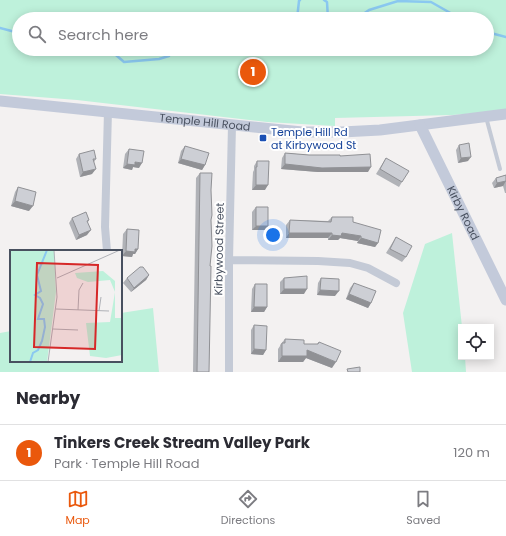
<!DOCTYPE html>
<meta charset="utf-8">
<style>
body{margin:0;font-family:Poppins,sans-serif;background:#f7f7f7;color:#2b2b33}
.controls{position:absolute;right:12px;bottom:12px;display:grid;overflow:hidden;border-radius:0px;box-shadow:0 2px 10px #0003}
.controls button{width:36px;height:36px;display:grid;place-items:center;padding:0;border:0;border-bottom:1px solid #e1e1e2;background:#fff;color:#2b2b33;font:20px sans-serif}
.you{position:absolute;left:273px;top:235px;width:14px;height:14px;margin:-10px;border:3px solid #fff;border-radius:50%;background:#1a73e8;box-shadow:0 0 0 6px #1a73e833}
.badge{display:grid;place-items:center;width:26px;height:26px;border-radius:50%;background:#ea580c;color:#fff;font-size:13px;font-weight:700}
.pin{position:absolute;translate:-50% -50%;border:2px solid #fff;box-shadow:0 1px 4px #0006}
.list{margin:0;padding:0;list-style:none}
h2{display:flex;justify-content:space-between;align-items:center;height:52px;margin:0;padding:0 16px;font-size:17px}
h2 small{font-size:13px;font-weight:400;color:#7c7c81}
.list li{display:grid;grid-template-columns:26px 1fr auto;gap:12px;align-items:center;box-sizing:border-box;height:56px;padding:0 16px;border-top:1px solid #e1e1e2}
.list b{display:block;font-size:15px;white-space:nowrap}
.list p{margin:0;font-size:13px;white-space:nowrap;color:#7c7c81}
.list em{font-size:13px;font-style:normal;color:#7c7c81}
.icon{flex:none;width:22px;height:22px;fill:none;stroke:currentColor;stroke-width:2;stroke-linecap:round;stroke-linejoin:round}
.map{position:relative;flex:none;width:506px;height:372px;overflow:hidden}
.search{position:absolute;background:#fff;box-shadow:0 2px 10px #0003;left:12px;right:12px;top:12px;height:44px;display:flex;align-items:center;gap:10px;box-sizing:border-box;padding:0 14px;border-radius:22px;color:#7c7c81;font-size:15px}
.sheet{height:108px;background:#fff}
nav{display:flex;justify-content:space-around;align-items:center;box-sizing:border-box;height:56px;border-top:1px solid #e1e1e2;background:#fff;font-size:11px;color:#7c7c81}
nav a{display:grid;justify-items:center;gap:2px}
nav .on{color:#ea580c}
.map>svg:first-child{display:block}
.green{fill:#bef1db;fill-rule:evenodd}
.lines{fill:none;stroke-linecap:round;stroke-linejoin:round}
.stream{stroke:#8ac8f0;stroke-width:2.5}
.service{stroke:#c4cad6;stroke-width:4}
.minor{stroke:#c4cad6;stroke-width:8}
.secondary{stroke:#c3cada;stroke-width:11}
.wall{fill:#b0b2b7}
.shaded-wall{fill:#909195}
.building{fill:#cdcfd5;stroke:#909195}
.transit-dot{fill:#1a4fb4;stroke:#fff;stroke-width:1.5}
.labels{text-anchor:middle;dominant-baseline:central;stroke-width:4;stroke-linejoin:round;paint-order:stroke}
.street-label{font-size:11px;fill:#48505f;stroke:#fff}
.transit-label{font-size:11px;fill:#164399;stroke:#fff;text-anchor:start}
.inset-river{fill:none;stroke:#8ac8f0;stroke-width:2}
.inset-road{fill:none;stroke:#afb1b7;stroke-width:1}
.view{fill:#d62828;fill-opacity:0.15;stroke:#d62828;stroke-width:2}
.inset-edge{fill:none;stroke:#48505f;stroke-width:2}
</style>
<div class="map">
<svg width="506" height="372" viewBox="0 0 506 372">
<rect width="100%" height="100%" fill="#f3f1f1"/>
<path class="green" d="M0,0H506V111L452,115L335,118V126L267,122L77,100L0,94ZM19,19H487V49H19Z
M452,233L462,327L461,357H465L466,372H412L403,313L425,244Z
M153,308L159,372H0V333L11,331V361H121V313Z"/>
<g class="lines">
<path class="stream" d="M324,0L327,2L328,19
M297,19L299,1L300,0
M356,19L369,10L398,1L431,2L461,19
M0,28L19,33
M487,32L506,37
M46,49L64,52L74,49
M109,49L124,62L159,59L169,56L171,51L170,49
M233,49L245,53L258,49"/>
<path class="service" d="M486,117L500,169"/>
<path class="minor" d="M107,251L105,227L108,111
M229,260L318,261L350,263L368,268L396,283
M229,372V260L232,125"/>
<g class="secondary">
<path id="s1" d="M0,101L302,132H342L380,130L506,114"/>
<path id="s2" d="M420,125L506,300"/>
</g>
</g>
<path class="wall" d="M459,145L468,161L458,163L456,150Z
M185,146L205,165L202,170L178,163L181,151Z
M129,149L139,168L133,167L132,170L123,168L125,154Z
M285,153L309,155L340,156L368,172H318L281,169L282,158Z
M79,154L96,159L94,162L92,174L80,177L76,159Z
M386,158L402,182L399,187L376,174Z
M257,161L265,190H252L253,172L254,170V166Z
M200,173L211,190L210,266L209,372H193L196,178Z
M506,175V193H505L503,186L494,188L492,183L496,178Z
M18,187L29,211L11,206L15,192Z
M256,207L265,230H252V212Z
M332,217L353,222L378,243L375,247L357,243L358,241L340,238L338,240H328V238H286V225L290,220L328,221Z
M72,218L89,220L88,222L87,235L76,240L69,223Z
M127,229L138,249L135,254H133L132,257L122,256L123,234Z
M396,237L406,257L402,262L386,253Z
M149,275L146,280L131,292L123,283L127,278Z
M284,278L304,294H280V282Z
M321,278L335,296L317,295L318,283Z
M354,283L371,303L368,308L346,299L350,288Z
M255,284L267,307L264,312H251L252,289Z
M254,325L266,350L263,355L251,354V330Z
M285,339L304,344H317L319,342L332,368L306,358L303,362H278V349L280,346V345Z"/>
<path class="shaded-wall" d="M471,157L468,161L458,163L461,158Z
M181,159L205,165L202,170L178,163Z
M135,162L142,163L139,168L133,167L132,170L123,168L127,164Z
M285,164L371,167L368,172H318L281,169Z
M96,169L92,174L80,177L83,172Z
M506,181L503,186L494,188L497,183Z
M256,185H268L265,190H252Z
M15,201L33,206L29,211L11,206Z
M256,226H268L265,230H252Z
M91,230L87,235L76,240L79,235Z
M289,233H332L328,238H286Z
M342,233L361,236L358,241L340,238L338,240H328L332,235Z
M361,238L378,243L375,247L357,243Z
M135,249H138L135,254H133L132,257L122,256L126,251Z
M149,275L146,280L131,292L134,288Z
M284,289H307L304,294H280Z
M320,290L339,291L335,296L317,295Z
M349,294L371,303L368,308L346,299Z
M254,307H267L264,312H251Z
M254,349L266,350L263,355L251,354Z
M307,350L336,362L332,368L306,358L303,362H278L282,356Z"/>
<path class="building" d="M469,143L471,157L461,158L459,145Z
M185,146L209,153L205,165L181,159Z
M129,149L144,151L142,163L135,162V165L127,164Z
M94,150L96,159H93L96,169L83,172L79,154Z
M285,153L309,155H340V156L370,154L371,167L322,168L285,164Z
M386,158L409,171L402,182L380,169Z
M257,161H269L268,185H256V167H257Z
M200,173H212L211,190L212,215L211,220L212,246L210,266H211L209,372H197Z
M506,175V181L497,183L496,178Z
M18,187L36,192L33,206L15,201Z
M256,207H268V226H256Z
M86,212L89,220L87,221L91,230L79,235L72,218Z
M332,217H353V222L381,230L378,243L361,238V236L342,233L341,236L332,235V233H289L290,220L331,222Z
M127,229L139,230L138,249H135V252L126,251Z
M396,237L412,246L406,257L390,249Z
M140,267H143L149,275L134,288L127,278Z
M307,276V289H284V278Z
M321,278L339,279V291L320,290Z
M354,283L376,291L371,303L349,294Z
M255,284H267V307H254Z
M254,325L267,326L266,350L254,349Z
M285,339L304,340V344H318L319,342L341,351L336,362L307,350V356H282V343H285Z
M360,367V372H348L347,369Z"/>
<rect class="transit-dot" x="259" y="134" width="8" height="8" rx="2"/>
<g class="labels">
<g class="street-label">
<text stroke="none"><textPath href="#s1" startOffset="206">Temple Hill Road</textPath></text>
<text stroke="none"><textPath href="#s2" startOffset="98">Kirby Road</textPath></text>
<text transform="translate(219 249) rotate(-89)">Kirbywood Street</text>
</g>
<g class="transit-label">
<text x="271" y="132">Temple Hill Rd<tspan x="271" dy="13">at Kirbywood St</tspan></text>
</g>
</g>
<g transform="translate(10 250)">
<rect width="112" height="112" fill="#f3f1f1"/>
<path d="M0,0H44L46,42L37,112H0ZM93,21L105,31V68H112V105L96,108L80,106L76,73L100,72L105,42L100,30L78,32L67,28L65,23Z" fill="#bef1db"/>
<path class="inset-river" d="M20,112L23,103L28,100L32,91L35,77L34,69H28L33,54L30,48L25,45L31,41L27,25L37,0"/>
<path class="inset-road" d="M47,28L110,0M46,59L99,61M68,60L69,40L73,33M89,61L91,47M43,79L68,80M38,112L47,47L44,0"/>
<path class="view" d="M27,13L88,15L85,99L24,97Z"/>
<rect width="112" height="112" class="inset-edge"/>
</g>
</svg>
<div class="controls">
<button><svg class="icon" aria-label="locate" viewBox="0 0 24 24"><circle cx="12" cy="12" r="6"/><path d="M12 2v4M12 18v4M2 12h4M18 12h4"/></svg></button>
</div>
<div class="you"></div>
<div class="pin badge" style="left:253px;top:72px">1</div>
<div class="search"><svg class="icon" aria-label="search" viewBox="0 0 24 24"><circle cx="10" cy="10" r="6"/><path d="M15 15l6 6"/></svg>Search here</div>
</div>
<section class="sheet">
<h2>Nearby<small></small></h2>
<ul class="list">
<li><span class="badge">1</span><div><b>Tinkers Creek Stream Valley Park</b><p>Park · Temple Hill Road</p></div><em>120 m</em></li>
</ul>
</section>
<nav>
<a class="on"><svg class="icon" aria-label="map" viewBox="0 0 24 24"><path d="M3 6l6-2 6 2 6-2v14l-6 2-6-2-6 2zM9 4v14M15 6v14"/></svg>Map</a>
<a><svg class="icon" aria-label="directions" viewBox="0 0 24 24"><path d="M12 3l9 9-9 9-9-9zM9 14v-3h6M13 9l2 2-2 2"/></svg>Directions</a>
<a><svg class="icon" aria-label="saved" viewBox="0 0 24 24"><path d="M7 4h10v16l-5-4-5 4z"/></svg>Saved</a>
</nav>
